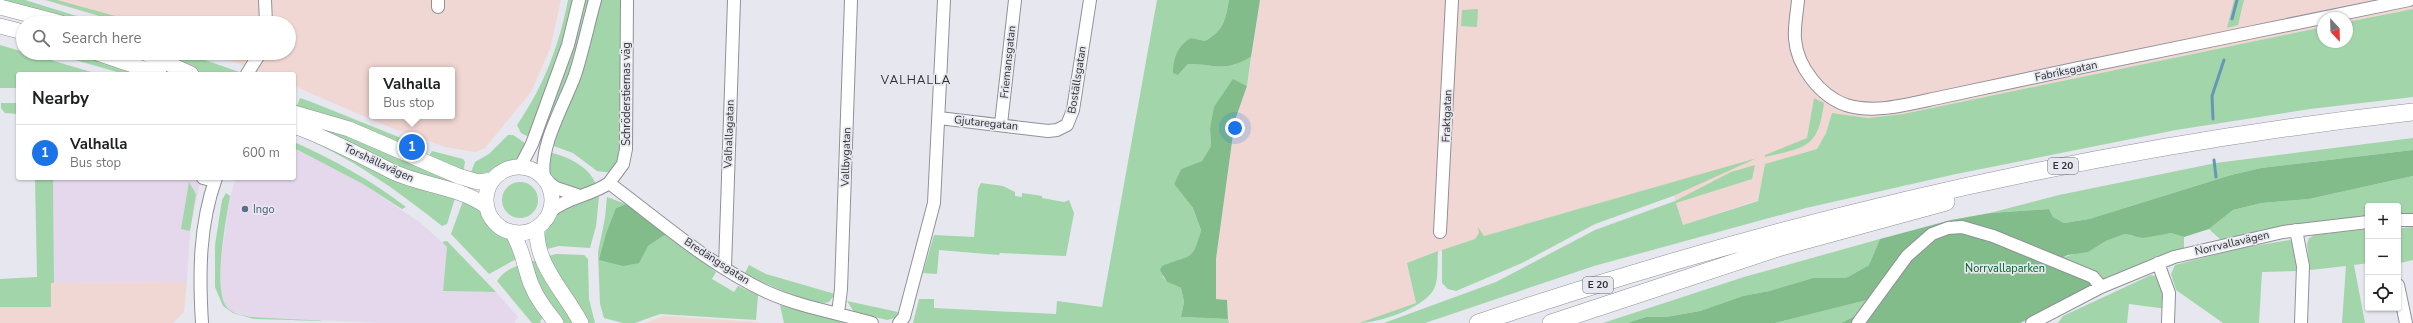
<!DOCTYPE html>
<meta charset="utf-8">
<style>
body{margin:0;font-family:"Nunito Sans",sans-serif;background:#f6f6f6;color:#202124}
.controls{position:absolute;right:12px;bottom:12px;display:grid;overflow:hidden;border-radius:4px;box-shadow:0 1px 3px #0004}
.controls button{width:36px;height:36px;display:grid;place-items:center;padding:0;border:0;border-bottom:1px solid #e0e0e0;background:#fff;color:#202124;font:20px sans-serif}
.compass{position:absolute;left:2317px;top:12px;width:36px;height:36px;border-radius:50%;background:#fff;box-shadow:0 1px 3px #0004;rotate:158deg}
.you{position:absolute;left:1235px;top:128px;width:14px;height:14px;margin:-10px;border:3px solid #fff;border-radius:50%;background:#1a73e8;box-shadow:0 0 0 6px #1a73e833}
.badge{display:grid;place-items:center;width:26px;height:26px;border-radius:50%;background:#1a73e8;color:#fff;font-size:13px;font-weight:700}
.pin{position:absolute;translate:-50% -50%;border:2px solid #fff;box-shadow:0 1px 4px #0006}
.popup{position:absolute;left:369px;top:67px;width:86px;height:52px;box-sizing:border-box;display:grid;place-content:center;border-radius:4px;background:#fff;filter:drop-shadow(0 1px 3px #0005);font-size:13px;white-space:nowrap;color:#757577}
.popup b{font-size:15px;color:#202124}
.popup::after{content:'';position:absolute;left:50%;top:100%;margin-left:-8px;border:8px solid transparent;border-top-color:#fff}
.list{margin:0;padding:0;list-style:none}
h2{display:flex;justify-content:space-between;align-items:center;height:52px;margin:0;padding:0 16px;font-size:17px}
h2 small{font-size:13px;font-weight:400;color:#757577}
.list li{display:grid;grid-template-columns:26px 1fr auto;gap:12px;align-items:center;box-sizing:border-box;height:56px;padding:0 16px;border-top:1px solid #e0e0e0}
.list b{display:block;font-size:15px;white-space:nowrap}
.list p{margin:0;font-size:13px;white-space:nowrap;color:#757577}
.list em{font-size:13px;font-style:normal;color:#757577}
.icon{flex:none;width:22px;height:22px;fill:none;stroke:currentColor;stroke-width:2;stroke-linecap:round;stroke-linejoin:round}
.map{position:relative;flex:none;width:2413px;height:323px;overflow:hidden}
.search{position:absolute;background:#fff;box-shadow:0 1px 3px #0004;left:16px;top:16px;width:280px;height:44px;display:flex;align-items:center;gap:10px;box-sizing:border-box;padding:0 14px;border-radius:22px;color:#757577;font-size:15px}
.panel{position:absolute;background:#fff;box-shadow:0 1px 3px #0004;left:16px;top:72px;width:280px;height:108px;border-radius:4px}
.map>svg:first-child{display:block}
.commercial{fill:#e5d8ec}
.industrial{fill:#f1d7d3;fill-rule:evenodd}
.green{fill:#a2d5a9}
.forest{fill:#81bc8a}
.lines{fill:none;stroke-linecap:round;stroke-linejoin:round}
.stream{stroke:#6598b7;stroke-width:3}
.minor-casing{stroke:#909198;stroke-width:14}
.major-casing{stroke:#909198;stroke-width:16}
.highway-casing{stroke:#909198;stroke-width:18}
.minor{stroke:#fff;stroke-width:12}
.major{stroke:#fff;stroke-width:15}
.highway{stroke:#fff;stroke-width:17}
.service-dot{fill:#5c6f8a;stroke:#e6e7ef;stroke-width:1.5}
.labels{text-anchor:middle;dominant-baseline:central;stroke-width:3.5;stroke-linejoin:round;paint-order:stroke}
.shield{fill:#e6e7ef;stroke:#66676b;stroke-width:1}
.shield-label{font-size:10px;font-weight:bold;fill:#2f3033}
.street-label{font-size:11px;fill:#2f3033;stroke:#e6e7ef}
.service-label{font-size:11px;fill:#4e5e75;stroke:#e6e7ef;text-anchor:start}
.park-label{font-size:11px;fill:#006123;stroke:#e6e7ef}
.neighbourhood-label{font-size:12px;letter-spacing:1px;fill:#2f3033;stroke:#e6e7ef}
</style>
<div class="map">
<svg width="2413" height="323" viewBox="0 0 2413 323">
<rect width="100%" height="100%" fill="#e6e7ef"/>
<path class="commercial" d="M294,148L363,184L422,224L447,247L443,291L496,292L518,317L514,323H384L251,317L231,311L226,306L220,291L221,261L229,200L236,178H294Z
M53,178H201L190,230L187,282L54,283Z"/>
<path class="industrial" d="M44,0H561L550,49L531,92L485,148L475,152L445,147L384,125L294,86V74H267L209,53H289V23H120ZM372,70H452V116H372Z
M1260,0H2413V9L2347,22V18H2323V27L1903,114L1868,118L1832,113L1826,133L1817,149L1766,164L1758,200L1683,225L1670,183L1484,236L1407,263L1416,303L1359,323H1229L1227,300L1216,299V259L1235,120L1247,86Z
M187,282L184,312L173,323H0V307H51V283Z
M664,316L758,322L760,323H645Z"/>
<path class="green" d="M0,0H25L99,23H72Z
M46,0H57L141,23H123Z
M568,0H574L565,36L531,138L521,133L517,125C544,86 559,46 568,0Z
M582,0H590L577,56L544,143L537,140Z
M598,0H622V151L614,173L597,171L573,153L551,145Z
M1157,0H1229C1225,21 1224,30 1205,41L1191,38L1178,75L1188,64C1217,64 1223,73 1251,57L1247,86L1233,80L1210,129L1211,146L1202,161L1181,169L1174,184L1193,208L1201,230C1195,254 1191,259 1167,264L1163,277L1167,282L1181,288L1184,302L1181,317L1228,319L1229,323H913L919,299H934V308L1056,314L1057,301L1102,307Z
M2234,0H2244L2238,25L2227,28Z
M1478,9L1477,27L1461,26L1462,10Z
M2413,9V97L2310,109L2176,130L1956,174L1806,208L1594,266L1425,323H1384L1496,282L1595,230L1675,201L1731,172L1755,165L1752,179L1676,203L1683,225L1758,201L1765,164L1817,149L1826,133L1832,113L1868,118L1903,114L2323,27V42H2347V22Z
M0,45L98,74H18V88H0Z
M51,53H76L142,74H124Z
M157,53H185L242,73L203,74Z
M300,98L309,101L406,140L405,144L380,135L295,111Z
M1814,98L1824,103C1818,148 1807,147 1765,157V155L1807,138Z
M1,103H18V114L5,113L1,108Z
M316,123L461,181L458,188L414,174L311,127Z
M294,134L456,195L447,224L442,226C397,190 348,155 294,134Z
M508,135H513L528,145C517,165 491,173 470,175L475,162L489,154Z
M2413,138V150L2261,168L2231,175L2089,219L2064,223L2053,217L2049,209L1990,213L2059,195L2216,163Z
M294,142C334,160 371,180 406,207L402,209L363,184L294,148Z
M432,151L463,159L465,162L463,174L429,156Z
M549,152C568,157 593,167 597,189C578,190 562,191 549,173Z
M1757,158L1673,196L1595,224L1522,263L1456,291L1448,289L1442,283V250L1475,239L1479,233L1478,227L1484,236Z
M2413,176V215H2398V206H2368V217L2265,229L2221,240L2209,229L2233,210L2262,203L2309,199Z
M35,178H53L54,283H51V307H0V279L37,277Z
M189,182L196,194L190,231L181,229Z
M502 200a18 18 0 1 1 36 0a18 18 0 1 1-36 0Z
M981,183L1003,186L1015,192V196L1022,197V193L1042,196V198L1064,202L1069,200L1074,213L1066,256L1000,253L999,255L939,250L937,274L923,273L934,235L974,237L978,189Z
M226,193L230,196C226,220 213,287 226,306C232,314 242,315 251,317L332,321L254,319L233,313L223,306L215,287V245L222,200Z
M599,197L596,226L590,248L559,246L543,250V238L546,231L557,213L576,201Z
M607,197L626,204L616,208L648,246L668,233L716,272L712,279L734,292L738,286L758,295L756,320L660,314L635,323H623L604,318L600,304L598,252L605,218Z
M464,198L478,206L493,229L512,242L520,257L489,274L451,234Z
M2413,227V260L2400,263L2398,230L2401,228Z
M2368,229V263L2354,265L2365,323H2342L2346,266L2310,270L2307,244L2309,238L2315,235Z
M2171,233L2184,237V250L2094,288L2061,258L2094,248L2106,241L2125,234L2132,236Z
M1880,239L1869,265L1846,278H1813L1769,291L1743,296L1700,311L1666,317H1646L1627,323H1603L1744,277Z
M2290,240L2294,242L2300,271L2262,272L2259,323H2223L2176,290L2171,274L2175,265L2241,248Z
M447,241L496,292L443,291L447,247L442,242Z
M1438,251C1437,262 1439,279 1434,289C1424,308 1379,323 1359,323L1416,303L1407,263Z
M556,254L584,255L588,259L589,299L595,323H583L545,257Z
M538,260L573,323H563L540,289L529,262Z
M522,264L543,318L540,321L541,323H532L497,281C504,271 511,268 522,264Z
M749,265L766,274L835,294L829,302C814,308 761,281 745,273Z
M2151,275L2159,277L2167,309L2129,304L2127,323H2058L2063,316Z
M1867,300L1865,311L1841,323H1775Z
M847,301L898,312L895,318L887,320L854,312Z
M780,305L848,323H784Z"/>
<path class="forest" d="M1229,0H1260L1251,57C1223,73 1217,64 1188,64L1178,75L1173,73C1173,58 1178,45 1191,38L1205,41C1224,30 1225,21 1229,0Z
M1233,79L1247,86L1235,120L1216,259V299L1227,300L1228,319L1181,317L1184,302L1181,288L1167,282L1160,270L1162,266C1189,254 1192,264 1201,230L1193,208L1174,184L1181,169L1202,161L1211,146L1210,129L1214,107Z
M2413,150V176L2309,199L2262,203L2233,210L2209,229L2184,237L2171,233L2143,238L2125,234L2106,241L2088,252L2068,255L2061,258L2088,279L2094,288L2020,323H1841L1865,311L1867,300L1775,323H1627L1646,317H1666L1700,311L1743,296L1769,291L1813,278H1846L1869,265L1880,239L1951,220L1990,213L2049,209L2053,217L2064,223L2089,219L2231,175L2261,168Z
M626,204L668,233L648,246L639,263L623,266L599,260L606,234L616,208Z"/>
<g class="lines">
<path class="stream" d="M2232,19L2237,0
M2213,119L2212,96L2224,60
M2214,160L2216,177"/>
<defs>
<path id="minor" d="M265,0L266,23
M438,0V7
M1798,0C1797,13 1794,26 1795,39C1797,66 1820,96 1846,105C1878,115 1916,102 1947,96C1991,87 2034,77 2078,68C2188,45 2299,23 2409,0
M247,74L260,53
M939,118L1048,131L1057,130L1067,125L1073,110L1090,0
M1001,124L1015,0
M520,167L532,144L568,45L579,0
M544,177C539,146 564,105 575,75C583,50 588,25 595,0
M203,178L215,181
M548,182L556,188L577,195
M609,183L623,164L626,149L627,0
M551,211C569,196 591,196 609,183C660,221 709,265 767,292C800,307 838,313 872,323
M2398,220H2413
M2296,230L2303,266L2301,323
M1440,232L1452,0
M2158,263L2169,293L2168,323
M725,267L734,0
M2398,285L2406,323
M838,313L841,289L851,0
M202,323C199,274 199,225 216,178
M899,323L904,317L934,203L944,0
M1858,323L1907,256L1932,234L1948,228L1962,227L1993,236L2093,277L2101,287
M2032,323L2101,287L2174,257L2283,232L2368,222"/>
<path id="major" d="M0,7L61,23
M0,26L23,32
M97,53L159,74
M145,53L191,74
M294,113L349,129L458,176L478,182L492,180
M294,126C328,138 359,155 391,171C422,186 458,186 486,206
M486 200a33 33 0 1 1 66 0a33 33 0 1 1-66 0Z
M537,228C535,265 565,292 581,323
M512,232C523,249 524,266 531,284C537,299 546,310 556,323"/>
<path id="highway" d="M1478,323C1781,221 2095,147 2413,112
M1551,323L1781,247L1946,202"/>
</defs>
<use href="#minor" class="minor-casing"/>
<use href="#major" class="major-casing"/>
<use href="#highway" class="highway-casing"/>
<use href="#minor" class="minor"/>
<use href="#major" class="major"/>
<use href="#highway" class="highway"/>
</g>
<circle class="service-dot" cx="245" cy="209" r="4"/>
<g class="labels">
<g class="shield">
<rect x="2048" y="158" width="30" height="16" rx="3"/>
<rect x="1583" y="277" width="30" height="16" rx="3"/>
</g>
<g class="shield-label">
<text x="2063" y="166">E 20</text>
<text x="1598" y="285">E 20</text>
</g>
<g class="street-label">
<text transform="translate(1008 62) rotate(-84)">Friemansgatan</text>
<text transform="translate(2066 71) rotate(-12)">Fabriksgatan</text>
<text transform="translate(1077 80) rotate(-81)">Boställsgatan</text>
<text transform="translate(626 94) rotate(-90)">Schröderstiernas väg</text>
<text transform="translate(1447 116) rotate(-88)">Fraktgatan</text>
<text transform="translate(986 123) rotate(6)">Gjutaregatan</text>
<text transform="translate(729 134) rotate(-88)">Valhallagatan</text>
<text transform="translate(846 157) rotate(-88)">Vallbygatan</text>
<text transform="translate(379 163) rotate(25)">Torshällavägen</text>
<text transform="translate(2232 243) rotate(-13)">Norrvallavägen</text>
<text transform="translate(717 261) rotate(33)">Bredängsgatan</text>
</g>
<g class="service-label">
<text x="253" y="209">Ingo</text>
</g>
<g class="park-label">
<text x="2005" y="268">Norrvallaparken</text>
</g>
<g class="neighbourhood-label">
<text x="916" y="80">VALHALLA</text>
</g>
</g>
</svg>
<div class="controls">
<button>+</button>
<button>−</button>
<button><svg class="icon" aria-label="locate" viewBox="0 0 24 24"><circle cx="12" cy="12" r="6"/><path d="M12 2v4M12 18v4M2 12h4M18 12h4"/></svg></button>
</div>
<svg class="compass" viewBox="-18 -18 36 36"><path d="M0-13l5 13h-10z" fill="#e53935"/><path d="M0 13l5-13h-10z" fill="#757577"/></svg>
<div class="you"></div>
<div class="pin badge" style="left:412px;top:147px">1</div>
<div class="popup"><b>Valhalla</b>Bus stop</div>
<div class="search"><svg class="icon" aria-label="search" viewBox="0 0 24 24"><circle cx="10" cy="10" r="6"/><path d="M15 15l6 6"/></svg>Search here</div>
<section class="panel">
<h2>Nearby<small></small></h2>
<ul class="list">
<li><span class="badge">1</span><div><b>Valhalla</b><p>Bus stop</p></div><em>600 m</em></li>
</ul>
</section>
</div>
